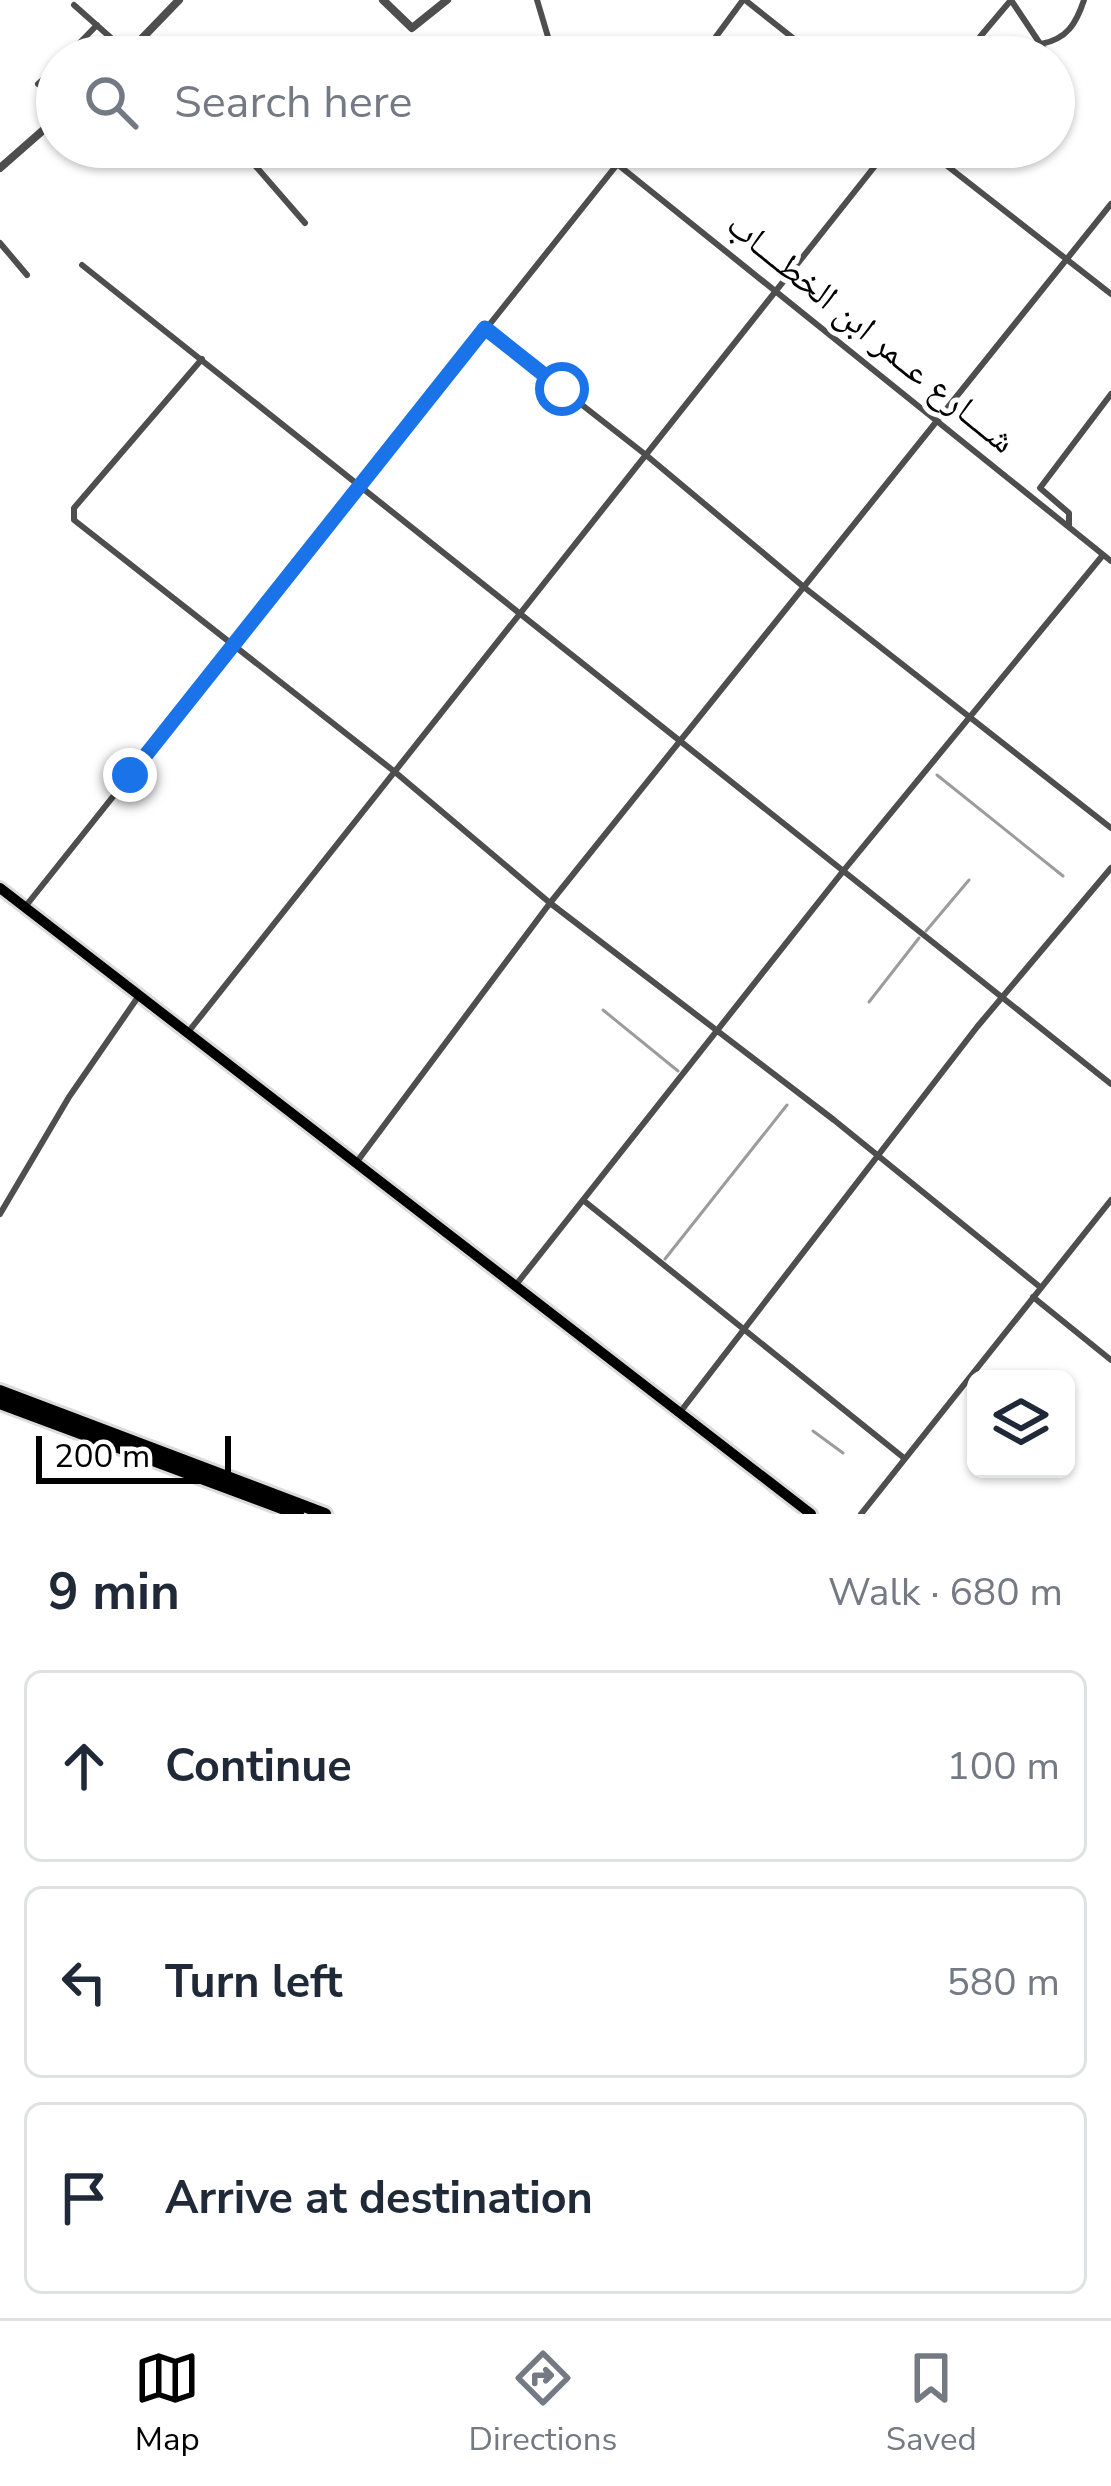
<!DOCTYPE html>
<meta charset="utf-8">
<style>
body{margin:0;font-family:"Nunito Sans","Noto Naskh Arabic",sans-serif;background:#f2f2f3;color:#1f2937}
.controls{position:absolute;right:36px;bottom:36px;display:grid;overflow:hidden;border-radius:18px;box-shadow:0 3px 9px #0004}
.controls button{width:108px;height:108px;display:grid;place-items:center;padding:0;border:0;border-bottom:3px solid #e0e1e3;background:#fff;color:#1f2937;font:60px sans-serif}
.scale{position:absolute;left:36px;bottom:30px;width:195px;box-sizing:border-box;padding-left:12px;border:6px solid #000;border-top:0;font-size:33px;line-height:42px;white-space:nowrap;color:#000;-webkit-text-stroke:9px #fff;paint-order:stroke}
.stop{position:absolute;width:36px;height:36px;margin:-27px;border:9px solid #1a73e8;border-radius:50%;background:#fff}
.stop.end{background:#1a73e8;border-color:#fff;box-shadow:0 3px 12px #0008}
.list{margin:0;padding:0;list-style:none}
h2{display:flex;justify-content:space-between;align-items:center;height:156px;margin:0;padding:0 48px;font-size:51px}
h2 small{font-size:39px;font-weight:400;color:#747a83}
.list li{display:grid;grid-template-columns:78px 1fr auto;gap:36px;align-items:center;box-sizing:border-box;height:192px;margin:0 24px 24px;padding:0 24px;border:3px solid #e0e1e3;border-radius:18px}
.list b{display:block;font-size:45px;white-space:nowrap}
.list em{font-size:39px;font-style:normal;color:#747a83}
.icon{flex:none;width:66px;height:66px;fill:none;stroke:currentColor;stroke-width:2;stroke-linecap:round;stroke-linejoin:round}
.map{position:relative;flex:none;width:1111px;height:1514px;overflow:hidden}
.search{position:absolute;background:#fff;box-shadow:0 3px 9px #0004;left:36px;right:36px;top:36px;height:132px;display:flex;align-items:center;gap:30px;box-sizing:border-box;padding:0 42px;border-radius:66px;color:#747a83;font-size:45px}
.sheet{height:804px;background:#fff}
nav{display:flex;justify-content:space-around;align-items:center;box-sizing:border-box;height:168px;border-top:3px solid #e0e1e3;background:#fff;font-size:33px;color:#747a83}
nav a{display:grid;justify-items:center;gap:6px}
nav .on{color:#000}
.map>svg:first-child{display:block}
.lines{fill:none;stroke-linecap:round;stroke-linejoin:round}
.stream{stroke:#9c9c9c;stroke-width:3}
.primary-casing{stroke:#dbdbdb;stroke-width:16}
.trunk-casing{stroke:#dbdbdb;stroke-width:18}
.minor{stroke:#4e4e4e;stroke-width:6}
.tertiary{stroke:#4e4e4e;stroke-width:8}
.primary{stroke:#000;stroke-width:10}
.trunk{stroke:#000;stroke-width:12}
.route{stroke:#1a73e8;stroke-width:15}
.labels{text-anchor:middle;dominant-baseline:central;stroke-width:10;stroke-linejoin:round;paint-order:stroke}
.street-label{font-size:36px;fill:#000;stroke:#fff}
</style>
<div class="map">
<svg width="1111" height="1514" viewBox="0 0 1111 1514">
<rect width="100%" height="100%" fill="#fff"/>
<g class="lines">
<path class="stream" d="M937,775L1063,876
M926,931L969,880
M869,1002L919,938
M603,1010L678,1071
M665,1259L787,1105
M813,1431L843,1453"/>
<defs>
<path id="primary" d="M0,888L811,1514"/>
<path id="trunk" d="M0,1391L325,1514
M0,1403L298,1514"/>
</defs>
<use href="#primary" class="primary-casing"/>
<use href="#trunk" class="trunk-casing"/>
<path class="minor" d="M537,0L554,57
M745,0L817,57
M74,5L128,53
M1041,44C1067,39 1076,24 1084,0
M136,46L148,57
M66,57L97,25
M701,57L743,0
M963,57L1011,0L1049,57
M1054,66L1057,71
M38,84L57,67
M239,147L305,223
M596,147L1111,561
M923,147L1111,294
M0,243L27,275
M82,265L1111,1084
M485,329L646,455L805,588L1111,828
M202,359L74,508V520L395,772L550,903L834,1120L1040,1287
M1069,526V513L1040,488L1111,394
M25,907L631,147
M189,1031L890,147
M356,1163L550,903L1111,204
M583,1200L904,1458
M0,1214L69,1097L138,997
M515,1286L844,870L1103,555
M1033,1297L1111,1360
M681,1411L977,1027L1111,868
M861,1514L1111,1200"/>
<path class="tertiary" d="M383,0L412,28L447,0
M124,57L179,0
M0,168L57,118"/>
<use href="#primary" class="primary"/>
<use href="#trunk" class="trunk"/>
</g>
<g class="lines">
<path class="route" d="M130,775L485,328L562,389"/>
</g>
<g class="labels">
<g class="street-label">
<text transform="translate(871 333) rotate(39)">شــــارع عــمر ابن الخطــــاب</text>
</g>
</g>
</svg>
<div class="controls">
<button><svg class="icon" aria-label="layers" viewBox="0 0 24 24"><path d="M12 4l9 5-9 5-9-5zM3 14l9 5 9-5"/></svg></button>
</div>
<div class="scale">200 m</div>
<div class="stop" style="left:562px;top:389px"></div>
<div class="stop end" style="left:130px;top:775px"></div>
<div class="search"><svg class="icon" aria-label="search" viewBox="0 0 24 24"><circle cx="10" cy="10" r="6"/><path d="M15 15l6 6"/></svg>Search here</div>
</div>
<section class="sheet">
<h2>9 min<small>Walk · 680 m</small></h2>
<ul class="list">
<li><svg class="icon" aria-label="ahead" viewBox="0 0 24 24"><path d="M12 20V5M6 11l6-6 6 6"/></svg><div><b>Continue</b></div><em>100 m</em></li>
<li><svg class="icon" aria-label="left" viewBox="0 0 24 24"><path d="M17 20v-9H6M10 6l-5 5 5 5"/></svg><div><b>Turn left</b></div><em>580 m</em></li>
<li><svg class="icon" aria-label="arrive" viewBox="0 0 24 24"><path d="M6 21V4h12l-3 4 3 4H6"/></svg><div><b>Arrive at destination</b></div></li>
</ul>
</section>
<nav>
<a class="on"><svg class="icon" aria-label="map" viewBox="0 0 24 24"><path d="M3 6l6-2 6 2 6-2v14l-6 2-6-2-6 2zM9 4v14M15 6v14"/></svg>Map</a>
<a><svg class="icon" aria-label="directions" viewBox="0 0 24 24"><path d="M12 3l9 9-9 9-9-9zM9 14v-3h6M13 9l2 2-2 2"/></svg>Directions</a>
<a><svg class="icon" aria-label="saved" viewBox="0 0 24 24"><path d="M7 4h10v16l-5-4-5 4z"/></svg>Saved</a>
</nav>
